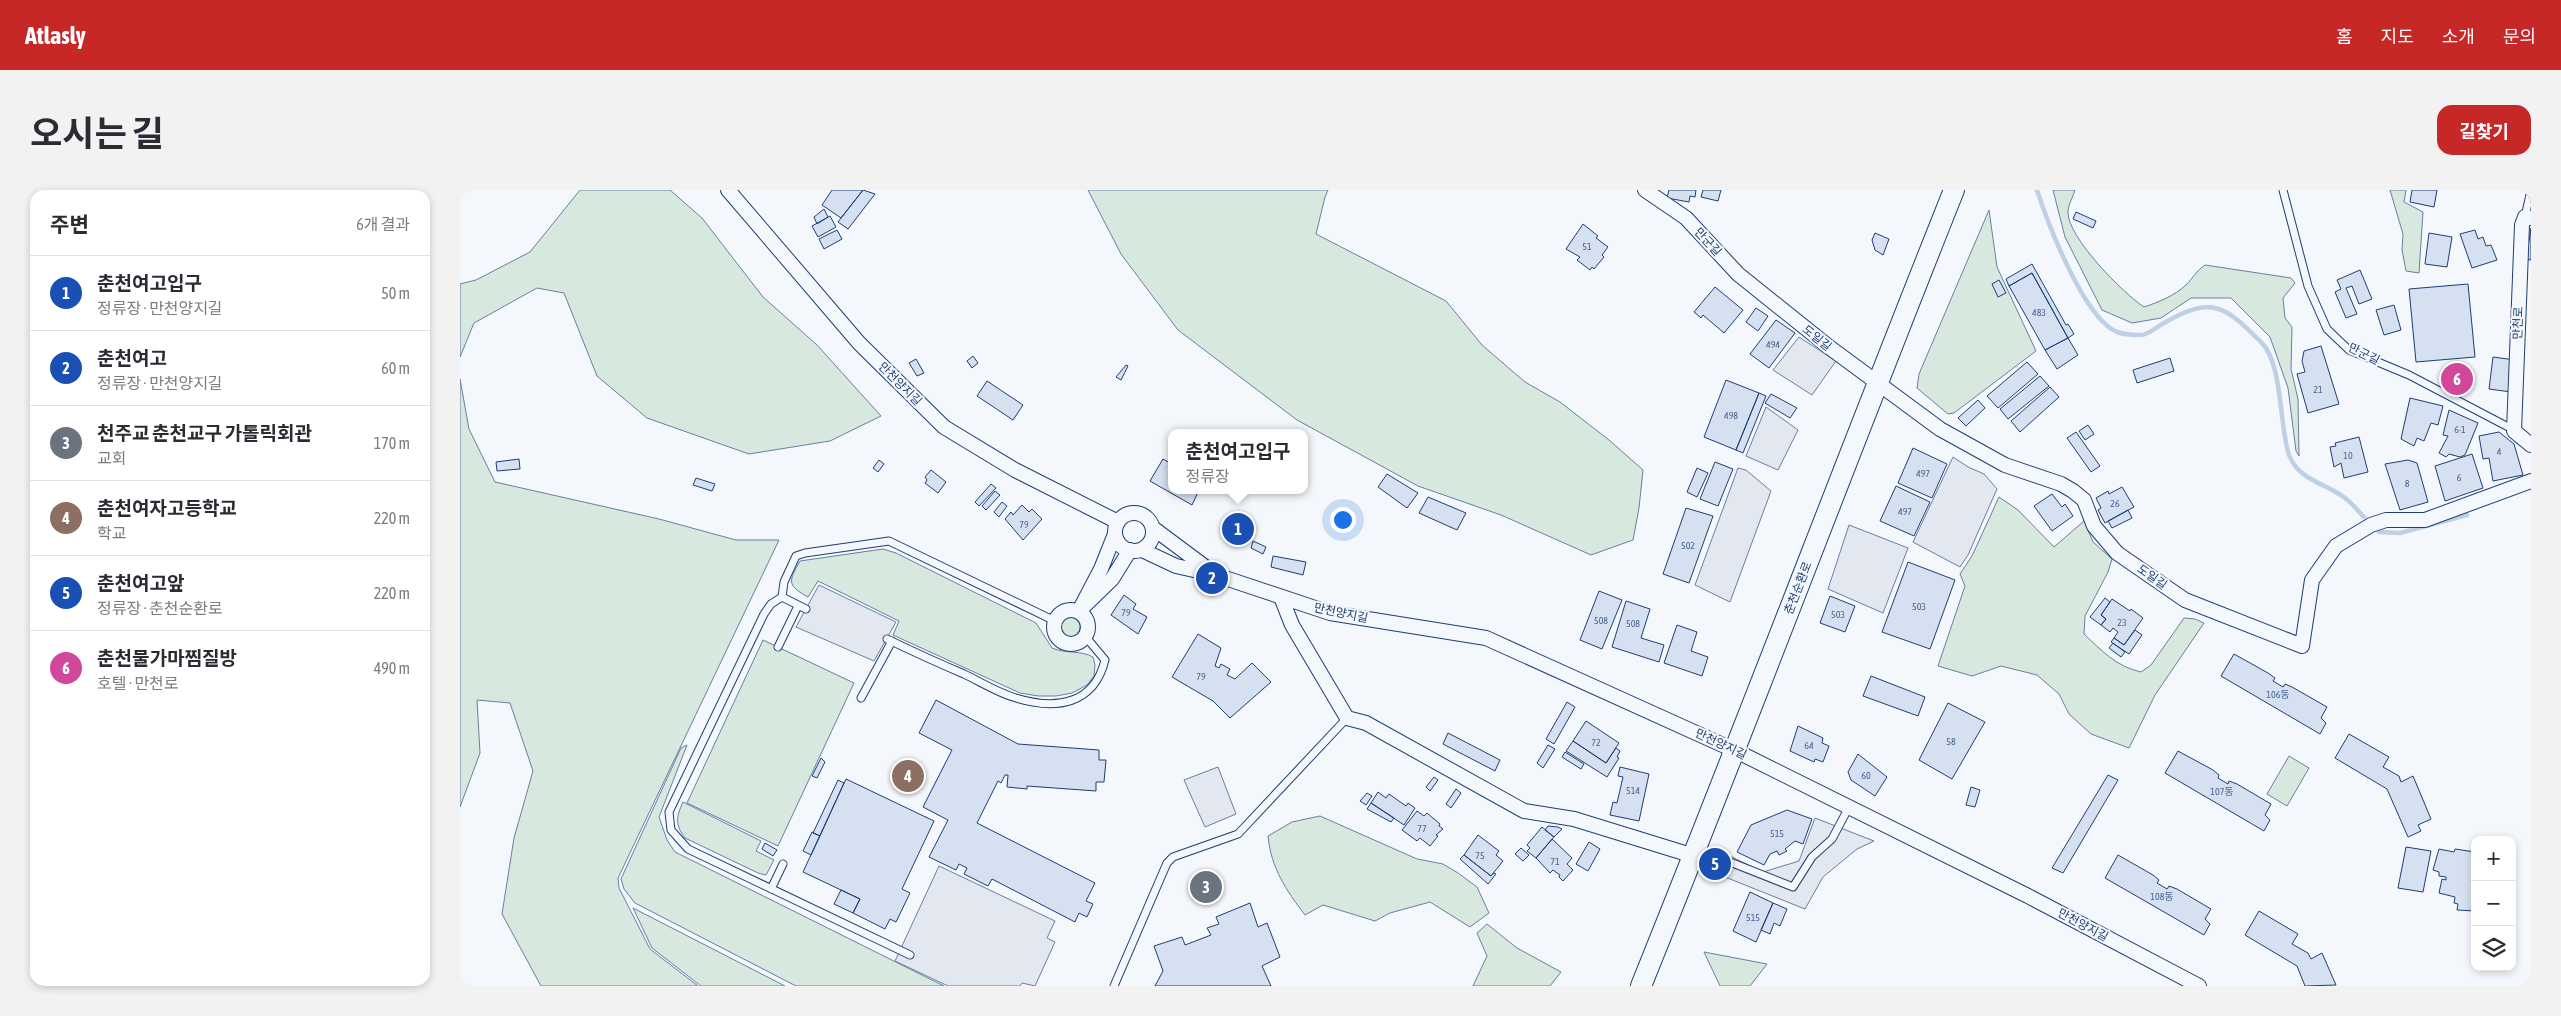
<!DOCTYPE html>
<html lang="ko">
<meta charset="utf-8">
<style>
body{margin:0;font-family:"Asap Condensed","Noto Sans KR",sans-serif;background:#f2f2f3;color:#2b2b33}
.controls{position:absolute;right:15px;bottom:15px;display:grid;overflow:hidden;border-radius:10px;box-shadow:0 2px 8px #0003}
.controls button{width:45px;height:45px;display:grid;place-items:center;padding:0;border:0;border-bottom:1px solid #e1e1e2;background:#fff;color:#2b2b33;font:25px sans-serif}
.you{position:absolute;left:882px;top:329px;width:18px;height:18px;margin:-12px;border:4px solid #fff;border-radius:50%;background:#1a73e8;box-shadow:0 0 0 8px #1a73e833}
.badge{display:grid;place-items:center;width:32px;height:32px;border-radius:50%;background:#c62828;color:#fff;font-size:16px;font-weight:700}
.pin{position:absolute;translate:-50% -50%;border:2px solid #fff;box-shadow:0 1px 5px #0006}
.popup{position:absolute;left:708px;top:239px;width:140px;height:65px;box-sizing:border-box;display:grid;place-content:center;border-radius:10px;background:#fff;filter:drop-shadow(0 1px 4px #0005);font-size:16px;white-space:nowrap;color:#7c7c81}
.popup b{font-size:19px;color:#2b2b33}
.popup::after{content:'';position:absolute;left:50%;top:100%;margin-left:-10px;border:10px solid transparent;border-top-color:#fff}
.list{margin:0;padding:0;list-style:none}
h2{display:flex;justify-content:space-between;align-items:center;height:65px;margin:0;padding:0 20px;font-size:21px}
h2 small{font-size:16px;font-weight:400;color:#7c7c81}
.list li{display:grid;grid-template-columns:32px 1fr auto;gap:15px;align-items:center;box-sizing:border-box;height:75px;padding:0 20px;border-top:1px solid #e1e1e2}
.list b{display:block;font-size:19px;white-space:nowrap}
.list p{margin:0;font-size:16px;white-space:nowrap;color:#7c7c81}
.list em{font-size:16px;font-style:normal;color:#7c7c81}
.icon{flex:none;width:28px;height:28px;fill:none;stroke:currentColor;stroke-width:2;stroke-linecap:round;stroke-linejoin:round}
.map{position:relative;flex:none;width:2071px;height:796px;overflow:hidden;border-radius:15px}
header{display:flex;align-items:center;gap:30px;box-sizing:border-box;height:70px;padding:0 25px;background:#c62828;color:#fff}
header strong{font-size:24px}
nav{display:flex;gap:28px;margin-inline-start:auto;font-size:18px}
.intro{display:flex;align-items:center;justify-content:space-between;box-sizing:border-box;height:120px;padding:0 30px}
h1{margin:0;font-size:35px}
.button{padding:12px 22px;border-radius:15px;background:#c62828;color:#fff;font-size:18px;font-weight:700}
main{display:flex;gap:30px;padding:0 30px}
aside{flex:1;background:#fff;border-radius:15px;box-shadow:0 2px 8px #0003}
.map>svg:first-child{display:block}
.green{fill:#d7e8df;stroke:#687fa3}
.parking{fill:#e3e8f0;stroke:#687fa3}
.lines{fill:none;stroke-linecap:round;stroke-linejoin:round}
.stream{stroke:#bed0e5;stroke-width:4.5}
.building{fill:#d5e0f0;stroke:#1d3f73}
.lane-casing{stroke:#1d3f73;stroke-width:9}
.street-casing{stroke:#1d3f73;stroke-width:16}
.secondary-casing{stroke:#1d3f73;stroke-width:22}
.lane{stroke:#f4f7fb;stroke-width:7}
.street{stroke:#f4f7fb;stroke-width:14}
.secondary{stroke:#f4f7fb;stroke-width:20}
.labels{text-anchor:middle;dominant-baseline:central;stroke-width:4;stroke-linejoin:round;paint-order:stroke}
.number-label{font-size:10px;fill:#4b6792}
.street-label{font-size:12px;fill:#1d3f73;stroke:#f4f7fb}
</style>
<header>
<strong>Atlasly</strong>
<nav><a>홈</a><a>지도</a><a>소개</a><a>문의</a></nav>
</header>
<div class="intro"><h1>오시는 길</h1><a class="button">길찾기</a></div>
<main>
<aside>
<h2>주변<small>6개 결과</small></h2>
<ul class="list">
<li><span class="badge" style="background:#1a4fb4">1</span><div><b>춘천여고입구</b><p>정류장 · 만천양지길</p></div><em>50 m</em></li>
<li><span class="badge" style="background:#1a4fb4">2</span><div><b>춘천여고</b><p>정류장 · 만천양지길</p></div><em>60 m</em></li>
<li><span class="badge" style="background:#6b7280">3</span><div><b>천주교 춘천교구 가톨릭회관</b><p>교회</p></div><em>170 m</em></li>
<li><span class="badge" style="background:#8d6e63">4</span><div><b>춘천여자고등학교</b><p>학교</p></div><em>220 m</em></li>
<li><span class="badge" style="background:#1a4fb4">5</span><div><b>춘천여고앞</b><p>정류장 · 춘천순환로</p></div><em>220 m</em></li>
<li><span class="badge" style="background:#d1479c">6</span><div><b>춘천물가마찜질방</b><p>호텔 · 만천로</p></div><em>490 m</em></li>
</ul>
</aside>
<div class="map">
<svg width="2071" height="796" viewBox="0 0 2071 796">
<rect width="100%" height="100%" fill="#f4f7fb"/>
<path class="green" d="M120,0H210L242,28L303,107L357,155L421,226L370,251L289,264L187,228L137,186L104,103L77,98L14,133L0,167V94L16,90L70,62Z
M628,0H868L865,7L856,44L986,111L1022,155L1065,192L1100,212L1149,250L1183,280L1179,318L1173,350L1131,365L1041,325L958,296L837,230L718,140L661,64Z
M1593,0H1615C1613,7 1608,15 1608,22C1607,47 1664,104 1684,117C1699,112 1714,106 1726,95C1733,88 1736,81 1745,75L1831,88L1835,93L1823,108L1825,128L1832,137L1831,179L1838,209L1839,266L1836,261L1828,198L1810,147L1771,108H1731L1701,128L1672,133L1642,120L1605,47Z
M1930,0H1946L1944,12L1963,22L1959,83L1946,81L1942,60L1943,44Z
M1529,20L1537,77L1576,161L1494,223L1488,224L1457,198L1459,184Z
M0,189L9,239L35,292L199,329L276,350H319L158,688L159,698L190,759L238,796H81L42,724L54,648L73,581L50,513L17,510L20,563L0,617Z
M1539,307L1558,320L1594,357L1624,331L1633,352L1652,369L1648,382L1625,426L1624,444C1641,460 1657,477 1681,482L1691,475L1724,428L1735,429L1744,433L1695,505L1669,558L1631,544L1609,524L1599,504L1577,485L1541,476L1512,486L1478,476L1505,396L1500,384L1512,366Z
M423,359L436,363L576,433L592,458C606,464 621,460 633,467L635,475L634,486L627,495L612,503L596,506H578L560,503L433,445L439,431L358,391L348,407C326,395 329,391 340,371Z
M600 437a10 10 0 1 1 20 0a10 10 0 1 1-20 0Z
M303,450L394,493L318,656L227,613Z
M227,555L199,627L207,650L215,662L484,796H336L175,713L164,699L161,689L221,558Z
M1829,566L1849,578L1827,616L1807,604Z
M223,612L301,651L296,661L314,670L306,685L298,683L225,648C215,635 216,627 223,612Z
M860,626L957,669L983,674L998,683L1017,697L1029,723L1010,737L970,712L930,723L915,731L863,715L845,725C826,700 811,678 808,646L832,632Z
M173,718L325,796H241L192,758Z
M1027,734L1057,758L1101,782L1090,796H1013L1027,766L1017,743Z
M1244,762L1307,774L1290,796H1260Z"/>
<path class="parking" d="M1339,147L1376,171L1352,205L1313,180Z
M1306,217L1338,240L1318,280L1286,266Z
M1493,267L1508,277L1524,284L1537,299L1508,365L1500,377L1453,352Z
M1278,278L1286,280L1311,301L1270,412L1235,395Z
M1389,335L1448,358L1423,423L1368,399Z
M359,395L436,432L414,471L336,437Z
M758,577L776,624L745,637L724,590Z
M1355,628L1414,651L1397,659L1363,687L1345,719L1260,685L1270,666L1303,682L1339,671Z
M479,676L595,731L587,748L595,752L575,796L562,793L560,796H488L435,771Z"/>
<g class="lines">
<path class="stream" d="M1577,0C1588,34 1623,125 1655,141C1660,144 1674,145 1681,145C1688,145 1698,136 1704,133C1752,105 1765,116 1801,152C1823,173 1819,236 1829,265C1839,291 1866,293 1885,308C1892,313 1898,321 1904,327
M1919,342L1940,343L2007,325"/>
</g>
<path class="building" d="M372,0H403L381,28L362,15Z
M403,0L415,4L388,39L378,32Z
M1209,0H1236L1235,7L1230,6L1229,12L1207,8Z
M1243,0H1261L1258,11L1241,7Z
M1952,0H1977L1974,17L1950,12Z
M364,19L368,27L357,34L354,27Z
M1616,22L1636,31L1633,38L1613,29Z
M370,26L376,37L358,47L352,36Z
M1123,34L1138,46L1136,48L1148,57L1142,65L1144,67L1134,79L1132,77L1130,80L1117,70L1120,67L1106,59Z
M2071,38V70L2066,69Z
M377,40L382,49L364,59L359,49Z
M2015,40L2018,49L2023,47L2026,56L2031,55L2037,70L2012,78L2000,44Z
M1415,43L1429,49L1423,65L1415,60L1412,50Z
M1969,43L1992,47L1987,77L1965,74Z
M1572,74L1606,135L1608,134L1614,144L1608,148L1572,83L1549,96L1546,89Z
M1900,80L1912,109L1899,114L1892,96L1886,98L1897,124L1886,128L1875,102L1881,99L1877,90Z
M1572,83L1608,148L1585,160L1549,96Z
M1539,90L1546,103L1538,107L1532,94Z
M2008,94L2015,167L1956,172L1949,99Z
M1255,97L1283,120L1264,143L1243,125L1241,128L1234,122Z
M1934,115L1941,140L1924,145L1916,120Z
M1296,118L1308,126L1298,141L1286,132Z
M1316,130L1335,143L1309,178L1290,164Z
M1608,148L1618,165L1597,179L1585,160Z
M1861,156L1879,214L1848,223L1837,184L1845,182L1842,171L1844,161Z
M513,166L518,173L512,178L507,171Z
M2033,167L2055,170L2051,202L2029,199Z
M1710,168L1714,181L1677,193L1673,180Z
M456,169L464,183L457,186L449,173Z
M1567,172L1578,184L1538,218L1527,206Z
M666,175L668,176L661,190L656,187Z
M1580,186L1589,196L1548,229L1540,219Z
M1266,190L1299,203L1276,260L1244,247Z
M527,191L563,215L553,230L517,206Z
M1590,197L1599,207L1560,242L1551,231Z
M1299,203L1306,206L1283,263L1276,260Z
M1311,204L1337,218L1330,228L1305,213Z
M1950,208L1983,216L1978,235L1971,233L1964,251L1957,248L1954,256L1941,249Z
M1518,210L1525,218L1506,236L1498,228Z
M1989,220L2018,233L2005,265L2000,267L1989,264L1986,267L1979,263L1988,246L1983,245Z
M1628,235L1634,244L1625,250L1619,241Z
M1616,242L1640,276L1631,282L1607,248Z
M2039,242L2054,254L2063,285L2033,291L2029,268L2023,269L2019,246Z
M1899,247L1908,282L1884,288L1881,273L1874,277L1870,257L1876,256L1875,253Z
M1453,258L1487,274L1472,308L1438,293Z
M2012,264L2023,298L1985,311L1975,276Z
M59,269L60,279L37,281L36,272Z
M703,269L712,274V300H739L732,315L690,291Z
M419,270L424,274L418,282L413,278Z
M1948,270L1957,273L1968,312L1940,320L1925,274Z
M1255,272L1273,279L1258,316L1240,309Z
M1237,278L1248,283L1237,307L1227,302Z
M471,280L486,292L478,303L465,293L467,290L465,287Z
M927,284L958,303L947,318L918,297Z
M236,288L255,294L252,301L233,295Z
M531,294L536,298L519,316L515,312Z
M1436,296L1470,312L1454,346L1420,331Z
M1662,297L1674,317L1645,333L1638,320L1641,318L1636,308L1648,301L1649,304Z
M535,301L540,305L526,320L522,316Z
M1592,304L1602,317L1605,314L1613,326L1592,341L1574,316Z
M968,307L1006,323L997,340L959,323Z
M542,312L547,316L539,327L534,322Z
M562,315L569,322L572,319L582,329L563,350L545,329L551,322L553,325Z
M1226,318L1253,326L1229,393L1203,384Z
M1668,320L1672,328L1652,338L1648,331Z
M793,351L806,357L803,364L791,358Z
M813,366L846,372L843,385L811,377Z
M1448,372L1495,390L1470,459L1422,442Z
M1139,401L1162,410L1142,459L1120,450Z
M664,405L676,414L673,419L687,427L678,444L651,425Z
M1370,406L1395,416L1385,442L1360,433Z
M1645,408L1650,412L1641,425L1646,429L1641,435L1630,427Z
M1652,409L1670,421L1671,419L1683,428L1664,455L1654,448L1658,442L1653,438L1650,442L1641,435L1646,429L1641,425Z
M1166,411L1190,419L1181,448L1204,455L1199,472L1152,457Z
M1217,435L1237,442L1231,461L1248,467L1242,486L1204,473Z
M1675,440L1682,445L1669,464L1651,452L1654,448L1664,455Z
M738,444L761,458L755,476L759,478L761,474L770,479L767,485L775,489L792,473L811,492L770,528L753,511L712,487Z
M1653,453L1665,462L1661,467L1649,458Z
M1774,464L1808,483L1815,488L1813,491L1823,497L1825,494L1832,497L1867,517L1861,528L1866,533L1860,544L1761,486Z
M1411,486L1465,507L1458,526L1403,506Z
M476,510L558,554L639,560V570H646L644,592H636V601L567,596V599L547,597L548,585H545L541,593L538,591L517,633L635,693L626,711L633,714L627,727L619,723L615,732L532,689L528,696L504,684L507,678L499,674L496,680L469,667L488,630L463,617L492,560L459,543Z
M1107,512L1115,517L1094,554L1086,549Z
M1488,513L1525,532L1492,589L1459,570Z
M1126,531L1159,553L1146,573L1113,551Z
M1338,536L1363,548L1362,553L1369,556L1363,572L1355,569L1354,572L1330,561Z
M988,543L1040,570L1035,581L983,554Z
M1889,544L1929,567L1923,577L1939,586L1941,592L1953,586L1971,629L1958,635L1961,641L1948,647L1927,599L1875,568Z
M1113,551L1146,573L1156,558L1160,561L1157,567L1159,568L1147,587L1106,561Z
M1088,555L1095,559L1083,578L1077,573Z
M1718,561L1753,580L1759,585L1758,588L1768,594L1769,591L1777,594L1811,614L1805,625L1810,630L1804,641L1705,583Z
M1105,562L1124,574L1121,579L1102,567Z
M1398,564L1427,587L1415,606L1391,590L1388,582Z
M361,568L365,572L357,588L352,586Z
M1160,577L1189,584L1179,631L1150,625L1153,612L1157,613L1163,587L1158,586Z
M1648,585L1658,590L1603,683L1592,678Z
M974,587L978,590L970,601L966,597Z
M386,589L474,631L442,699L450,703L436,732L430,729L425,739L393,723L400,709L343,682Z
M378,590L384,593L360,646L353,643Z
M1511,597L1520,600L1515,617L1506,615Z
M996,599L1001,603L991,618L986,614Z
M918,602L926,608L929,604L946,616L948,613L955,618L944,635L911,613Z
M907,603L912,606L906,615L900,611Z
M911,613L934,628L931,632L907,619Z
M1327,620L1352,629L1343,654L1335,651L1325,659L1327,661L1319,665L1317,661L1310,664L1304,675L1277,662L1291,635Z
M957,621L964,626L967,623L980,634L979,636L983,639L976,645L978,646L970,656L960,648L957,651L942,640Z
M1088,636L1098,637L1102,639L1094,647L1085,640Z
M1082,637L1094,647L1076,668L1067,661L1070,658L1067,655Z
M352,642L360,646L351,665L343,661Z
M1018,645L1039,661L1036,665L1043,671L1031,686L1004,665Z
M1092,649L1112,668L1107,674L1113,680L1103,691L1099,687L1100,685L1093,680L1090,683L1076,668Z
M1129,652L1140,659L1128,681L1116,674Z
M305,653L317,660L313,666L302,659Z
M1946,657L1971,661L1963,702L1938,698Z
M1061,658L1069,665L1063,671L1055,664Z
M1979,659L1994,662L1995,659L2015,662V721L1997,720L1998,714L1994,713L1995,707L1979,703L1982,689L1986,690V687L1979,686V682L1973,680Z
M1004,665L1031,686L1034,683L1036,684L1028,694L1000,669Z
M1658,665L1693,685L1699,690L1697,693L1707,699L1709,696L1717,699L1751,719L1745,729L1750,734L1744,745L1645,688Z
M381,700L400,709L393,723L374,714Z
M1290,702L1313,713L1296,752L1273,741Z
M790,713L798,737L807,733L820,767L802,776L811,796H695L703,781L694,756L722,747L725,755L751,745L747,738L759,734L756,727Z
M1313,713L1327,719L1320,736L1314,733L1310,744L1301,740Z
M1799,721L1838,744L1832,754L1848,763L1851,769L1862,763L1876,795L1845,796L1837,776L1785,745Z"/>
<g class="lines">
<defs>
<path id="lane" d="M1823,0L1848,96L1867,139L1889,160L1949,185L2054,240
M2065,27L2071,0
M322,407L311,414L304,424L209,622L211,640L228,659L450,765
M346,419L322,407L324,392L336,366L345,363L429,351L595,431
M427,449C452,461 478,473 504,484C521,492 538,503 556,508C596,520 634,515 645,470L625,446
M318,457L338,416
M401,508L432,451
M1237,659L1333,697L1352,667L1372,649L1389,617
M311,699L323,674
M654,796L707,673L713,667L778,644L887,528"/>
<path id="street" d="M268,0L399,153L484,237L555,280L658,332
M1185,0L1226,28L1278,84L1369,157L1480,239L1545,275L1601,294L1613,301L1624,310L1634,336L1657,363L1725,410L1842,456L1852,390L1876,356L1911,335L1926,330H1965L2071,291
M2071,28L2065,27L2062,35L2054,241L2071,255
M655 342a19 19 0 1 1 38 0a19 19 0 1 1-38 0Z
M655,344L641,379L619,421L652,389L670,360
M682,360L716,376L756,385L693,338
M756,385L870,423L1026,448L1276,561L1568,706L1739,796
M821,407L832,435L887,528L906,533L1064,621L1114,629L1234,666
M594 437a17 17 0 1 1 34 0a17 17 0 1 1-34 0Z"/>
<path id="secondary" d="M1181,796C1288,531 1388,265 1494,0"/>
</defs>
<use href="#lane" class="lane-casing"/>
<use href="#street" class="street-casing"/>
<use href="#secondary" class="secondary-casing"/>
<use href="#lane" class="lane"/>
<use href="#street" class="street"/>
<use href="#secondary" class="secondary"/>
</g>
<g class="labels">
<g class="number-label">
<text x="1127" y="56">51</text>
<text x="1579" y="122">483</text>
<text x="1313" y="154">494</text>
<text x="1858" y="199">21</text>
<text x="1271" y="225">498</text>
<text x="2000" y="239">6-1</text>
<text x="2039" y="261">4</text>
<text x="1888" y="265">10</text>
<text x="1463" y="283">497</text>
<text x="1999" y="287">6</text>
<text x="1947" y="293">8</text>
<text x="1655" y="313">26</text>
<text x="1445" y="321">497</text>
<text x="564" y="334">79</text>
<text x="1228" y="355">502</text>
<text x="1459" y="416">503</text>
<text x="666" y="422">79</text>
<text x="1378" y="424">503</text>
<text x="1141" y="430">508</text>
<text x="1662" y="432">23</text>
<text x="1173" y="433">508</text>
<text x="741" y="486">79</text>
<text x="1818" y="504">106동</text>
<text x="1491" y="551">58</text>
<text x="1136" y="552">72</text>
<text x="1349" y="555">64</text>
<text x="1406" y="585">60</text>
<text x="1173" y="600">514</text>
<text x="1762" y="601">107동</text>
<text x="962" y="638">77</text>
<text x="1317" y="643">515</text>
<text x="1020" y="665">75</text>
<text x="1095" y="671">71</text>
<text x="1702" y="706">108동</text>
<text x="1293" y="727">515</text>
</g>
<g class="street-label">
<text transform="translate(1248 52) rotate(47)">만군길</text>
<text transform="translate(2058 133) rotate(-88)">만천로</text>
<text transform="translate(1357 148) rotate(39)">도일길</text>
<text transform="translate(1904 164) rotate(26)">만군길</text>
<text transform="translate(440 194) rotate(45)">만천양지길</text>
<text transform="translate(1692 387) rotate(35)">도일길</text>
<text transform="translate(1338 398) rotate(-69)">춘천순환로</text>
<text transform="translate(881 423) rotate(12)">만천양지길</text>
<text transform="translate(1261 554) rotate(25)">만천양지길</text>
<text transform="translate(1623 735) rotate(28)">만천양지길</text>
</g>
</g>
</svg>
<div class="controls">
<button>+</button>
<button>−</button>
<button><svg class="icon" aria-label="layers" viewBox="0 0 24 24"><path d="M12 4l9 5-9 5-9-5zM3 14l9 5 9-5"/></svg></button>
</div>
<div class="you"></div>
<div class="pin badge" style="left:778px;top:339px;background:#1a4fb4">1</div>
<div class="popup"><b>춘천여고입구</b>정류장</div>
<div class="pin badge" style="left:752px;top:388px;background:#1a4fb4">2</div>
<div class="pin badge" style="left:746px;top:697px;background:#6b7280">3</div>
<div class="pin badge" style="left:448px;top:586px;background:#8d6e63">4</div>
<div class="pin badge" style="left:1255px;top:674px;background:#1a4fb4">5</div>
<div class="pin badge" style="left:1997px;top:189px;background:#d1479c">6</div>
</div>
</main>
